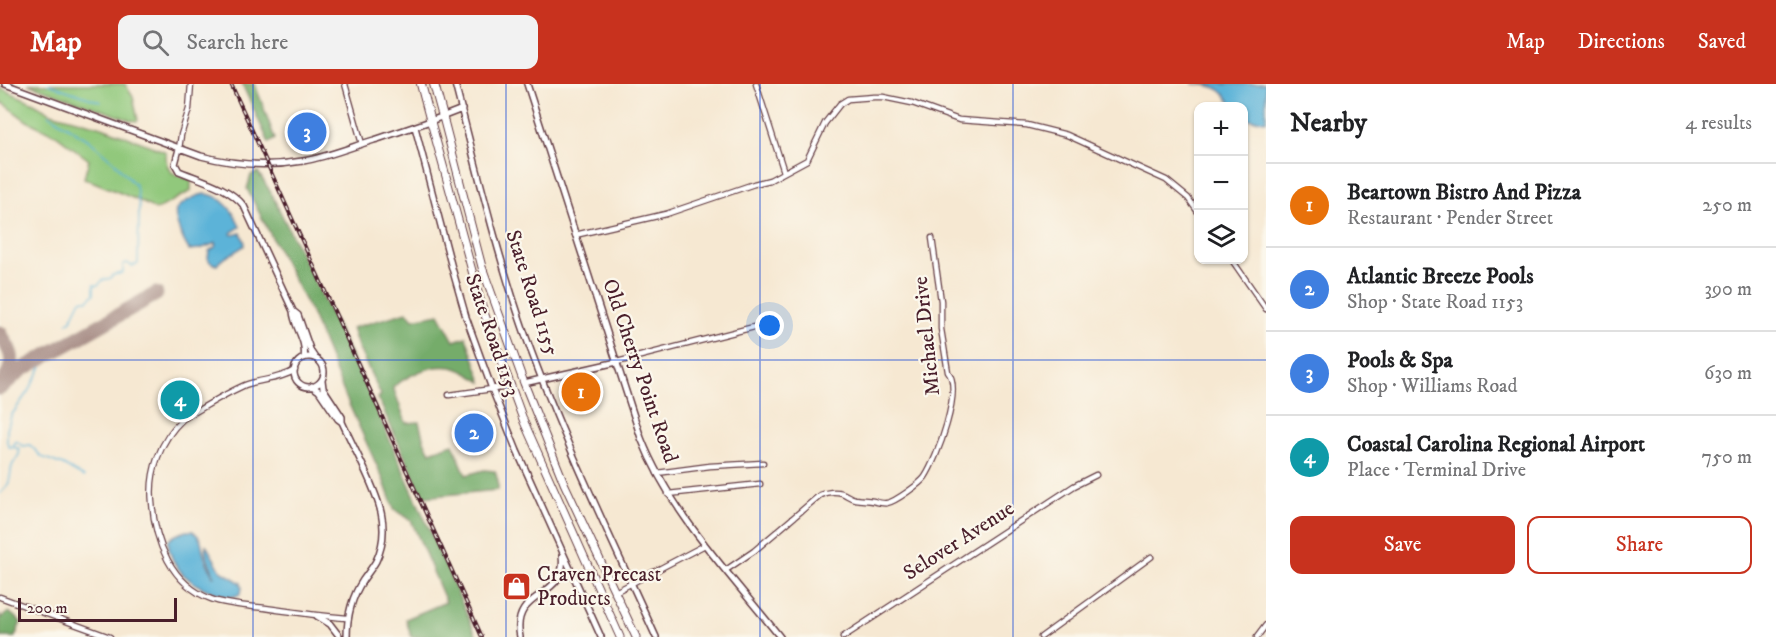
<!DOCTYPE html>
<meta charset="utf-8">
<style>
body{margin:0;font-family:"IM FELL DW Pica",serif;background:#f2f2f2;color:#202124}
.controls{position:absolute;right:18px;top:18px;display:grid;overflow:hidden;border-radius:12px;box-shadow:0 2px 4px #0004}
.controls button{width:54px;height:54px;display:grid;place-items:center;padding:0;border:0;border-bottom:2px solid #e0e0e0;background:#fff;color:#202124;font:30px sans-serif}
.scale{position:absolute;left:18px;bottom:15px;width:159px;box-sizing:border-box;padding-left:6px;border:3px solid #4a1f2b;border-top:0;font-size:16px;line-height:21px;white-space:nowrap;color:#4a1f2b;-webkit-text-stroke:4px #fbf7ec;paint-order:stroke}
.you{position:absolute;left:770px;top:242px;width:21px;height:21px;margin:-15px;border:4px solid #fff;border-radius:50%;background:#1a73e8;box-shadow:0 0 0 9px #1a73e833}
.badge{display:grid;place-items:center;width:39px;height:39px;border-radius:50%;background:#c8321e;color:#fff;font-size:20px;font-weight:700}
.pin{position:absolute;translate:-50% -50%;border:3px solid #fff;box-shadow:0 2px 6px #0006}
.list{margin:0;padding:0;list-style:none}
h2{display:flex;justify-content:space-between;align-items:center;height:78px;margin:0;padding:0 24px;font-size:26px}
h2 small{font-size:20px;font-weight:400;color:#757577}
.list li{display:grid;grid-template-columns:39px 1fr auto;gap:18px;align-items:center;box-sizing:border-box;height:84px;padding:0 24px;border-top:2px solid #e0e0e0}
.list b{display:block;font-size:22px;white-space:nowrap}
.list p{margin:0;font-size:20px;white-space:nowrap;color:#757577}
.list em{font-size:20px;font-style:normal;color:#757577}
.actions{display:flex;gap:12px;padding:18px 24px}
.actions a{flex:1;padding:14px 0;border:2px solid #c8321e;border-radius:12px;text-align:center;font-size:21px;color:#c8321e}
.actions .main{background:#c8321e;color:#fff}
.icon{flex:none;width:33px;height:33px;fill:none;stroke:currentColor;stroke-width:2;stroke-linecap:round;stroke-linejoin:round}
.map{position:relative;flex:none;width:1266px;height:553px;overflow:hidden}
header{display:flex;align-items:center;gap:36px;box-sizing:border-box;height:84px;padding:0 30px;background:#c8321e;color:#fff}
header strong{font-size:28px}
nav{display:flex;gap:33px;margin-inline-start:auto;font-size:21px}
.search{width:420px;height:54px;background:#f2f2f2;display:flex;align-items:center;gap:15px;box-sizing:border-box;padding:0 21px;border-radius:12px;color:#757577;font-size:22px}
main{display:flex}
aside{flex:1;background:#fff}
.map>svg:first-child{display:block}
.green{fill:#91c87b;stroke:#6e7453;stroke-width:1.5}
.forest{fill:#74ac6b;stroke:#5f664b;stroke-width:1.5}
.water{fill:#5bb3d8;stroke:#526982;stroke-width:1.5}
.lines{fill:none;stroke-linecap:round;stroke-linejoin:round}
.stream{stroke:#5bb3d8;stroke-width:1.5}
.taxiway{stroke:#a0847e;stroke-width:15}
.minor-casing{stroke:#643d44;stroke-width:7}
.tertiary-casing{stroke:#643d44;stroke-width:8}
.trunk-casing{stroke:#643d44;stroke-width:9}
.motorway-casing{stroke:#643d44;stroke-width:10}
.minor{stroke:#fff;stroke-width:4.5}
.tertiary{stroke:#fff;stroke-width:5}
.trunk{stroke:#fff;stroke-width:7}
.motorway{stroke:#fff;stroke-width:8}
.rail-casing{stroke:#4a1f2b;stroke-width:4}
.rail{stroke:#fbf7ec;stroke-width:1.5;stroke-dasharray:4.5;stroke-linecap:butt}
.grid{fill:none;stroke:#1d4ed8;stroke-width:1.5;stroke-opacity:0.55}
.labels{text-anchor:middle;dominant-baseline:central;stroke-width:4.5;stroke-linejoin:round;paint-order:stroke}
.street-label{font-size:21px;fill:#4a1f2b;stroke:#fbf7ec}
.poi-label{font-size:21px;fill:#4a1f2b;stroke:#fbf7ec;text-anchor:start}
</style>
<header>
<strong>Map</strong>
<div class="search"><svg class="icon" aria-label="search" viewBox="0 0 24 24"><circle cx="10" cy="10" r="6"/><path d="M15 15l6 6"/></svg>Search here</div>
<nav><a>Map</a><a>Directions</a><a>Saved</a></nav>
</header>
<main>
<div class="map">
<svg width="1266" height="553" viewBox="0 0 1266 553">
<rect width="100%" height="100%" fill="#fbf7ec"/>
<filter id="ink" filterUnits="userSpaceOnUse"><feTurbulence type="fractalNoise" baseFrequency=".0167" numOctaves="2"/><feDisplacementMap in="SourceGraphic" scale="12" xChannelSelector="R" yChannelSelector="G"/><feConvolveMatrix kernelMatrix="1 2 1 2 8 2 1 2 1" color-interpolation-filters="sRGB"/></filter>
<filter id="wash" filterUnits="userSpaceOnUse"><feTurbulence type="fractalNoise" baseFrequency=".008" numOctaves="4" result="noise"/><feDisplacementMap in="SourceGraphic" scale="24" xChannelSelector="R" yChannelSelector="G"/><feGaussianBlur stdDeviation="1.35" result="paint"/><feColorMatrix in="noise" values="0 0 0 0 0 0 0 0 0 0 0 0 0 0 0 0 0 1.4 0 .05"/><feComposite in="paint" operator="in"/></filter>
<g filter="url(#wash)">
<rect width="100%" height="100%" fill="#f6e8d2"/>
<path class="green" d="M28,0H125L133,13L138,36L137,37L130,36Z
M0,4L34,19L51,29L102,43L164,67L166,69C165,89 174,91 191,96V107L156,126L140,117L84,94L89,76L56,51L27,37L0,17Z"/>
<path class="forest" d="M242,0H255L275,55L269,59Z
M258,88L270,107L361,291L477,553H411L406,535L446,518L411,436L394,425L383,395L347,316L312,231L247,105L251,91Z
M407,228L413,235L439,230L454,257L466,253L482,298C473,293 461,284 451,283C430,280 409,291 393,303L406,339L419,338L424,357L430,368L453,360L466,391L484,386L495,387L498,397V406L423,413L378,314L381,311L358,263L352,244Z
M9,528L21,538L15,553H0V531L2,533Z"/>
<path class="water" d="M1192,0H1266V37L1248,35L1244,32V22H1233C1221,3 1215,1 1192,0Z
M205,110C220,110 236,129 240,143L232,148L231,150L233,151L241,149L245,159L244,162L220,177L217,181L210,178L208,174L209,167L215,163L216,159L200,165L189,166C184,158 173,136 176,126C178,121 184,120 187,117C194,113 197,111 205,110Z
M186,447H193C205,457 200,461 205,474C207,480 211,485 213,492H214C212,481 203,472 206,461L221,487L241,499L242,505L240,510C231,515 226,512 217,509C192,502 170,485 168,457L174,452Z"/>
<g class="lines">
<path class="stream" d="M48,0L101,18
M49,31L90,57L116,80L136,102L139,123L138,180L132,182L127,179L123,180V189L113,191L111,194L103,196L98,201H94V210L88,216H81L71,236L67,239
M13,362L16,357L23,362L30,361L42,373L63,381L84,393
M0,410C2,407 5,405 7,402C11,397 10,388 12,382C15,374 21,373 19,364L9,363L7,358V346L11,332L29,306L45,277"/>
<path class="taxiway" d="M0,249C12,270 17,275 4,298
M0,304L21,286L156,210"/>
</g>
</g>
<g filter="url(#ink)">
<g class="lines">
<defs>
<path id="minor" d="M345,0L362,60
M756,0L784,88
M179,65L181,51L189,25L191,0
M575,151L666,130L754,100L770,96L807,76L825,39L840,20L848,15L874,13H883L912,19L959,36L1027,41L1067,51L1166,96L1188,114L1198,128
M1232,176L1266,225
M617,278L758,242
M295,286C279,296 261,295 245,301C224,310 203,324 183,335C160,356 149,388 152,418C155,458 171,500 211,515C227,521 247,522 265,524C292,528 320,532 347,534
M449,311L492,305
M657,389L710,382L763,379
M668,410L760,400
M726,486L754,467L820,411C826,408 835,407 842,409C847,411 850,414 855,415C861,416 867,416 873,417C877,418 883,420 887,419C895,418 921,399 925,393C937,375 963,305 948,288L941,245V217L932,154
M615,508L705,461
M0,513L110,553
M843,553L1074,402L1096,391
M1041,553L1151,473
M1257,553L1266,541"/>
<path id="tertiary" d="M5,0L201,72C235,81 269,83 303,77C327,73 351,63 374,56C404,46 433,37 462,25
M455,0C477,85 497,171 526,253C563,356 611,454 656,553
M527,0L641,354C671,430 730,490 780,553
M415,43L452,184L466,233L492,305L517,367L601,553
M179,65L175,80L179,87C201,96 229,103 244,122L293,227C294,244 307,255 304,274
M293,227L298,231L311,268L315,274
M294 288a15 15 0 1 1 30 0a15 15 0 1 1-30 0Z
M322,296L323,304L342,333V338C349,353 357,369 364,384C378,414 392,444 376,477C372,484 367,490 363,496C351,514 347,532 347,553
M524,299L617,278
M312,302L319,307L338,335L342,338
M492,305L511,302
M317,532L330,540L340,553
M520,553C510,505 568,516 562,472"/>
<path id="trunk" d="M443,33L482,183L524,299L564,399L636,553
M431,38L482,223L524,338L620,553"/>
<path id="motorway" d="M421,0L431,38
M434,0L443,33"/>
</defs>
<use href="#minor" class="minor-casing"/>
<use href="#tertiary" class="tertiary-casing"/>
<use href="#trunk" class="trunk-casing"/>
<use href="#motorway" class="motorway-casing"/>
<use href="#minor" class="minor"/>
<use href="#tertiary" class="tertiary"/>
<use href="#trunk" class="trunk"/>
<use href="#motorway" class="motorway"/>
<defs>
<path id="rail" d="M231,0L482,553"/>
</defs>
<use href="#rail" class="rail-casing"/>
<use href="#rail" class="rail"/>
</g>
</g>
<path class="grid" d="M253,0V553M506,0V553M760,0V553M1013,0V553M0,276H1266"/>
<defs>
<symbol id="shop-square" viewBox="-11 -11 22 22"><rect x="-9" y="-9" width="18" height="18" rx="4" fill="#c8321e" stroke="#fbf7ec"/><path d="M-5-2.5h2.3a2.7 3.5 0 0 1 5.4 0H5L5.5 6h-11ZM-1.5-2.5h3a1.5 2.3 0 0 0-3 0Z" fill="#fff"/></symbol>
</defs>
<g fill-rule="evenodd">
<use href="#shop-square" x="500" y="486" width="33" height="33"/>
</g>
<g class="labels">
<g class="street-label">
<text transform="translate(532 209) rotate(72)">State Road 1155</text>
<text transform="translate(492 251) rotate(71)">State Road 1153</text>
<text transform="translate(927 252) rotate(-96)">Michael Drive</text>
<text transform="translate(640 287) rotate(71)">Old Cherry Point Road</text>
<text transform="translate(959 457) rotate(-33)">Selover Avenue</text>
</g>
<g class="poi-label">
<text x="537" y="491">Craven Precast<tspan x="537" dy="24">Products</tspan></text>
</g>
</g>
</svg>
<div class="controls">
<button>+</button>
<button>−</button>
<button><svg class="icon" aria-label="layers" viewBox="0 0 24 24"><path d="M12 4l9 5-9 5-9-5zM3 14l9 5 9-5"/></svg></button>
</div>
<div class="scale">200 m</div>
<div class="you"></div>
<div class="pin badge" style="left:581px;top:308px;background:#e8710a">1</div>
<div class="pin badge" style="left:474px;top:349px;background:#3f7fe0">2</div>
<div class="pin badge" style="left:307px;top:48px;background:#3f7fe0">3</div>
<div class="pin badge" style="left:180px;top:316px;background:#0f9aa8">4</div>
</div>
<aside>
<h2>Nearby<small>4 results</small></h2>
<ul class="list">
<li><span class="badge" style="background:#e8710a">1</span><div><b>Beartown Bistro And Pizza</b><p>Restaurant · Pender Street</p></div><em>250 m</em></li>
<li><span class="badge" style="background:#3f7fe0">2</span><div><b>Atlantic Breeze Pools</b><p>Shop · State Road 1153</p></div><em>390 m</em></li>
<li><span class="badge" style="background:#3f7fe0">3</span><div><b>Pools &amp; Spa</b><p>Shop · Williams Road</p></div><em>630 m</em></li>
<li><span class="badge" style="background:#0f9aa8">4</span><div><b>Coastal Carolina Regional Airport</b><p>Place · Terminal Drive</p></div><em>750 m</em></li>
</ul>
<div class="actions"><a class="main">Save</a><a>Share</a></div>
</aside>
</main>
